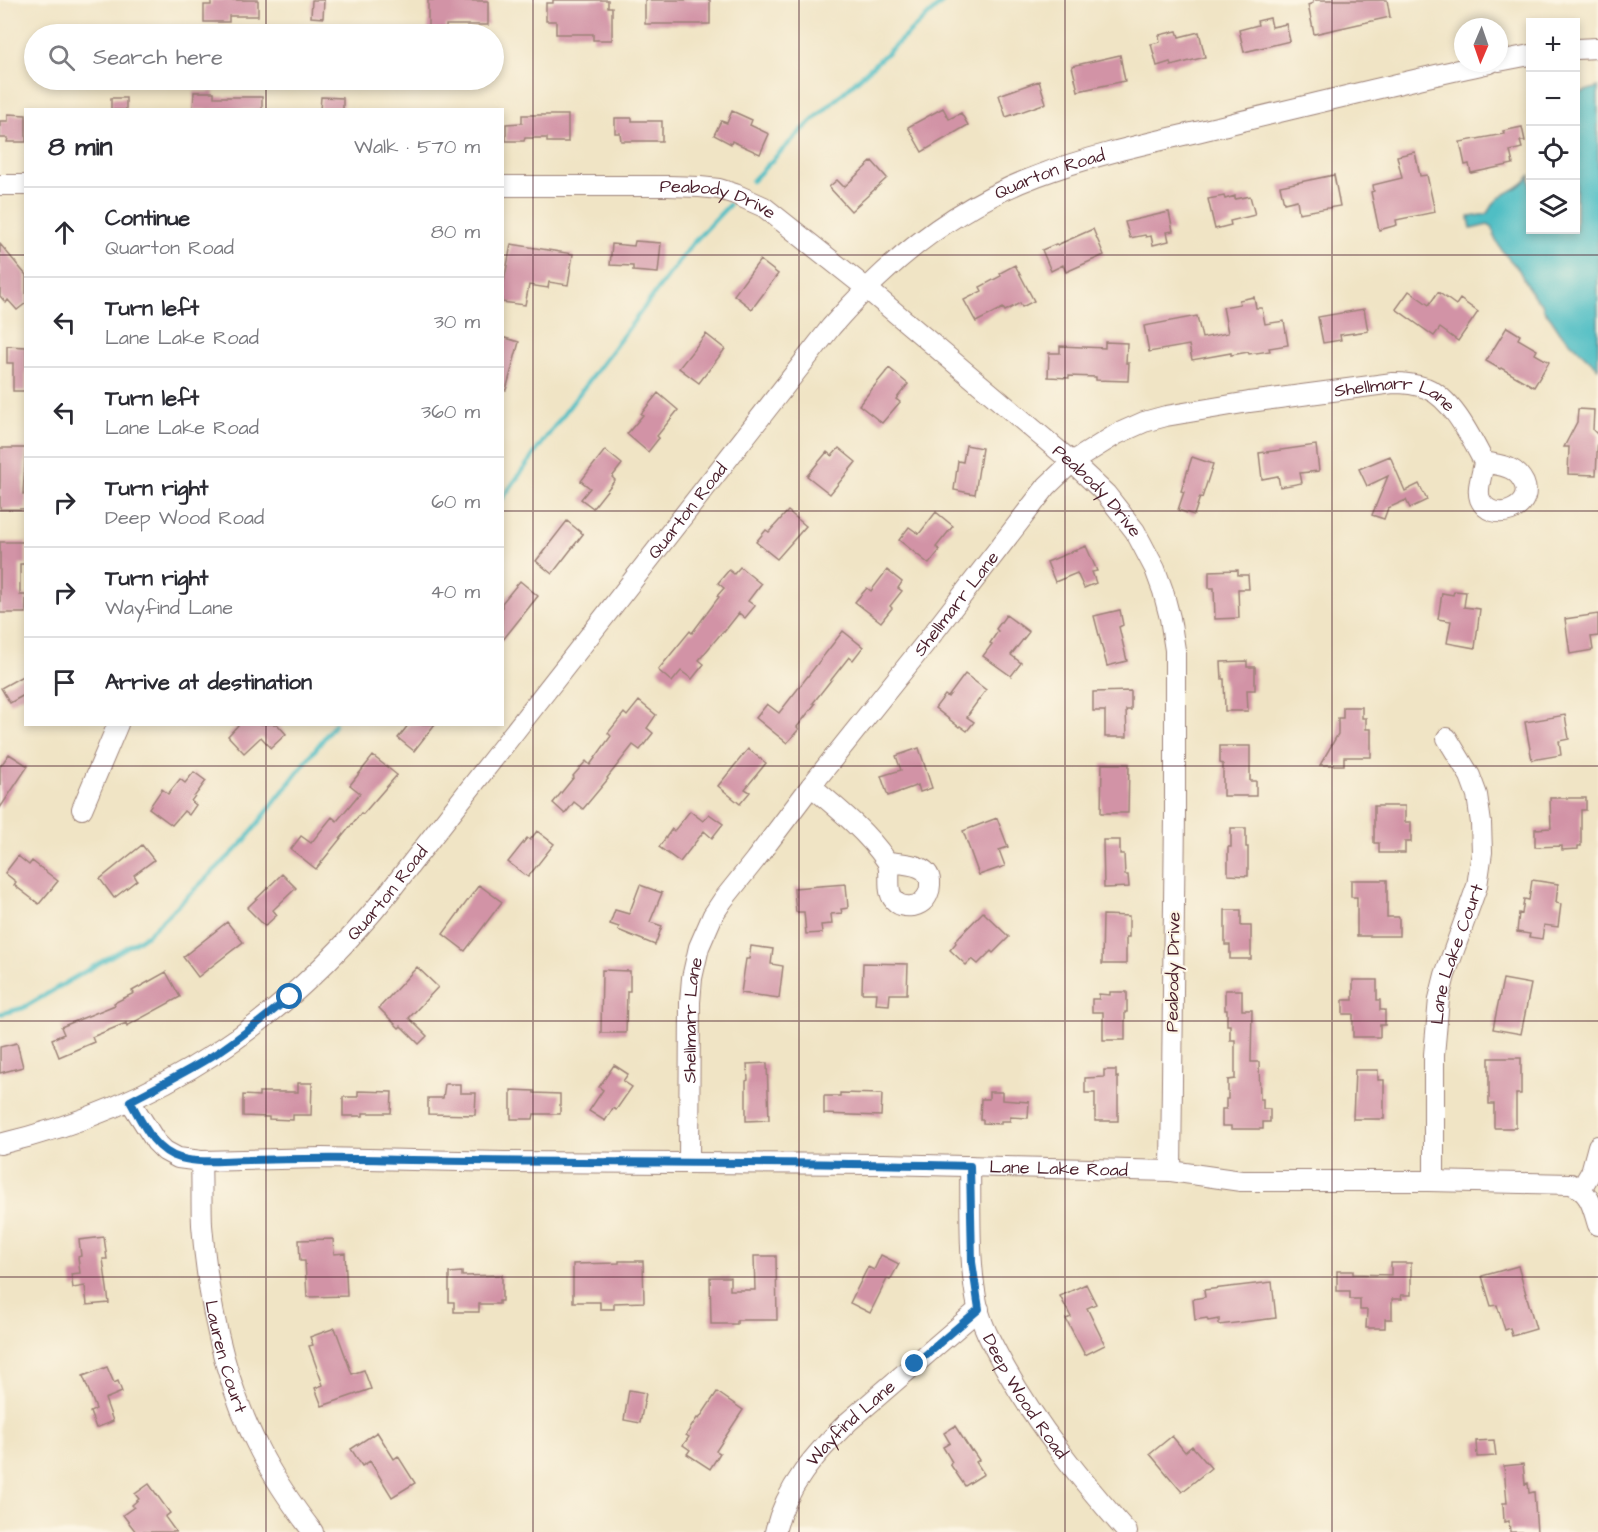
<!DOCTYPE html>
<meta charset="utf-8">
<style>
body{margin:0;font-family:"Architects Daughter",sans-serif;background:#f2f2f3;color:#2b2b33}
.controls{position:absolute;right:18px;top:18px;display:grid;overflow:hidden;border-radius:0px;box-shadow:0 3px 9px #0003}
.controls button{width:54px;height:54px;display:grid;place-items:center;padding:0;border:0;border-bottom:2px solid #e1e1e2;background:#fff;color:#2b2b33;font:30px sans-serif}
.compass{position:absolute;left:1454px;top:18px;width:54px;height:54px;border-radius:50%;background:#fff;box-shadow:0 3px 9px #0003;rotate:182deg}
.stop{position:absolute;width:18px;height:18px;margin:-14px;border:4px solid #1f6fb2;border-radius:50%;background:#fff}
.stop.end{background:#1f6fb2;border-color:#fff;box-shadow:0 2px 6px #0008}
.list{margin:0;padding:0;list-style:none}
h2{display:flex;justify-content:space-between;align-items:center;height:78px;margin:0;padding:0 24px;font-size:26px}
h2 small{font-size:20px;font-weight:400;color:#7c7c81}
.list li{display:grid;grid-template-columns:39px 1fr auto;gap:18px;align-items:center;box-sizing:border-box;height:90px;padding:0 24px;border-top:2px solid #e1e1e2}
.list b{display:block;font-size:22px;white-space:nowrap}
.list p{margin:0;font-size:20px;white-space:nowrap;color:#7c7c81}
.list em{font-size:20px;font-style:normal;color:#7c7c81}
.icon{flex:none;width:33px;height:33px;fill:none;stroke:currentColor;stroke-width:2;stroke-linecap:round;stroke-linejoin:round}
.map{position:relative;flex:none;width:1598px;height:1532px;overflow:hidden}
.search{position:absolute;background:#fff;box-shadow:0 3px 9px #0003;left:24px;top:24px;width:480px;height:66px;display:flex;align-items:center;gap:15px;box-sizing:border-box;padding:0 21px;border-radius:33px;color:#7c7c81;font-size:22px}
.panel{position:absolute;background:#fff;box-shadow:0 3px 9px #0003;left:24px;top:108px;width:480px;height:618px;border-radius:0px}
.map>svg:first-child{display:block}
.water{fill:#4fbec4;stroke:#4c6e78;stroke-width:1.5}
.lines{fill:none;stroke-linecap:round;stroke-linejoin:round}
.stream{stroke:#4fbec4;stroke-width:4.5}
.building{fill:#d293a6}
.minor-casing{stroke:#9d8278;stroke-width:22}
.minor{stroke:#fff;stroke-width:20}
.route{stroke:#1f6fb2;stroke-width:8}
.grid{fill:none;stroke:#4a1f2b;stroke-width:1.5;stroke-opacity:0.55}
.labels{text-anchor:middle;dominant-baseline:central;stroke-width:4.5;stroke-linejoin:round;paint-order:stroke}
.street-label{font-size:18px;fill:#4a1f2b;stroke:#fcf5e5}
</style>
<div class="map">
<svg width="1598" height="1532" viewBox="0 0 1598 1532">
<rect width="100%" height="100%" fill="#fcf5e5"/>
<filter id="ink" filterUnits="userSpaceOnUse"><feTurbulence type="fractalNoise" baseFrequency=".0167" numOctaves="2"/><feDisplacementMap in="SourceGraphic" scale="12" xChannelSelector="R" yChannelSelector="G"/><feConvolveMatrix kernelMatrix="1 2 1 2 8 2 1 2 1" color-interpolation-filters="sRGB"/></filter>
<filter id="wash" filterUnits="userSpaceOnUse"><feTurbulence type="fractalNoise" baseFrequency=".008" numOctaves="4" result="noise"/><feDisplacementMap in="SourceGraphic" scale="24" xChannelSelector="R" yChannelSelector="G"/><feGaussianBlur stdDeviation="1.35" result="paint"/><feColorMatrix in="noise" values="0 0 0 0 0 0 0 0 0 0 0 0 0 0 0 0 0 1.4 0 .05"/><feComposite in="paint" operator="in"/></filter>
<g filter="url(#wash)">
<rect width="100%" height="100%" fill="#f0e4c5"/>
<path class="water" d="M1598,87V368L1560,332L1551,318L1544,310L1542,304L1536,299L1526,284L1519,270L1503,252L1495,239L1493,228L1488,225L1471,229L1469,217L1487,214C1492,209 1493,202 1499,198C1510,190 1521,188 1530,176V230H1576V94Z"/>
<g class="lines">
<path class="stream" d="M752,181L798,134L945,0
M502,499L548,435L692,244L729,205
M0,1014L23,1008L147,935L242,844L335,724"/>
</g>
<g id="blocks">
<path class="building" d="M211,0H258V16H229V22H204V5H211Z
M312,0H324L323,18L311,17Z
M428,0L488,1V25H446V32H428Z
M553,0H608V7H612V40H593V34H556V21H546V3H553Z
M645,0H710V24H645Z
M1313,0H1387L1390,17L1314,34L1308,5L1313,3Z
M1270,18L1272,27L1286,24L1290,41L1244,52L1239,30L1258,25L1257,21Z
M1177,31L1179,37L1199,32L1205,57L1171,66L1170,62L1157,66L1151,44L1160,42L1159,35Z
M1120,55L1125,81L1078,91L1072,66Z
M1039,81L1046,103L1006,117L999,95Z
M194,92H214V97H262V110H193Z
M321,97L343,98V110H320Z
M111,98H126V110H111Z
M943,108L949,119L961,113L968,125L922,152L908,127Z
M732,111L752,120L750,125L769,134L760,154L732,141L731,144L714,135L721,121L727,123Z
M8,114L26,115V142H7L8,138H0V121H8Z
M522,115H568V142H547V138H525L524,141H506V124L522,123Z
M615,118H632V121H662V141H621L620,133H615Z
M1522,127L1525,141H1520L1522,148L1510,151L1513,164L1471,173L1469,164L1465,165L1460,142L1504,134L1503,131Z
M1415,152L1420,176L1427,175L1435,212L1396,220L1397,225L1379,230L1371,192L1374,191L1373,185L1402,178L1397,156Z
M872,161L887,178L851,211L829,187L837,180L844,187Z
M1334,175L1340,206L1299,213L1297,200L1284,203L1280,186Z
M1224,196L1225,199L1235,196V199L1250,196L1255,215L1230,221L1231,225L1215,229L1208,199Z
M1169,212L1173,231L1167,232L1169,241L1153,245L1151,236L1146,237L1145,235L1130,238L1125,222Z
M1093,229L1104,255L1066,272L1063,265L1051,271L1042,250L1056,244L1057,245Z
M635,241L661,243L658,273L633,271V266L610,265L612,244L634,246Z
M0,244L26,275V303L17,310L8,300L6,303L0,296Z
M511,244L573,254L568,285L549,282L548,288L529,285L525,305L502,302V293Z
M760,260L778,274L752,309L734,295Z
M1015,265L1034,301L1022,307L1020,303L1005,311L1003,308L976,322L964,300L982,291L980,287L1001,276L1000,273Z
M1409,291L1429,305L1438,292L1456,305L1460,299L1478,312L1458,341L1440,328L1434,336L1396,309Z
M1254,297L1256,308H1262L1265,324L1284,321L1288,345L1269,348L1270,351L1249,354L1248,352L1231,355V353L1192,360L1189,345L1149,352L1144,326L1197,316L1202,338L1228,333L1223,307L1240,304L1239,300Z
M1364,309L1368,331L1340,335L1341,340L1323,343L1318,317Z
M1507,327L1520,335L1518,339L1537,350L1535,354L1549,362L1534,387L1501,368L1500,369L1486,361Z
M706,334L725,349L699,383L679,368Z
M502,337L519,342L506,390H502Z
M1105,342L1127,343L1126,363H1129L1128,381L1096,380V377L1069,376V378L1048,377L1049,353H1060V346L1105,348Z
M7,346L26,347V391H13V363H7Z
M889,368L908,384L896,399L900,402L882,423L859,405Z
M658,393L678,410L657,436L659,438L648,452L627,434L643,415L641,414Z
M1578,409L1594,410L1593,430L1598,435L1596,475L1568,474L1569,447H1564L1577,422Z
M966,445L982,448L975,494L954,490L958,461L963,462Z
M1316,445L1319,471L1300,473L1302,483L1280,487L1278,476L1262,479L1259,453Z
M0,448H26L23,494H26V509H0Z
M839,448L856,462L830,494L807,476L827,452L832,456Z
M605,450L622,464L612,477L615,480L593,508L581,499L590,488L581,481Z
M1390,456L1405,491L1419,484L1427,500L1410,508L1406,500L1388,508L1384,519L1372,515L1388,476L1367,486L1359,469Z
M1192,457L1213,464L1202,498L1200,497L1194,515L1178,510L1184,492L1181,491Z
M788,511L806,526L777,559L756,542L766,530L769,532Z
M936,512L953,526L936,547L940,550L929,564L899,540L909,527L919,534Z
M567,521L583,534L552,574L536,561Z
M0,542H26V564H20V595H26V613H0Z
M1086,546L1097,571L1092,572L1096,583L1084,588L1077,573L1055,582L1047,562Z
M740,567L761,584L748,601L755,606L745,618L739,613L724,632L723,631L699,660L704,664L692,679L681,671L672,682L658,670L690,631L692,633L719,597L717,596L724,588L718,583L729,570L734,574Z
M887,570L902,582L898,588L902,591L890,606L892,608L881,622L855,602L867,588L871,591Z
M1238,570V575H1248L1249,589H1238L1239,618L1215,619L1214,588H1209V571Z
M520,581L538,596L502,641V603Z
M1454,591L1466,592L1464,607L1480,609L1475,648L1447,643L1451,621L1438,619L1442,593L1453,595Z
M1120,610L1123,625L1119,627L1127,661L1107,666L1094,616Z
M1598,614V636L1591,637L1593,650L1570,654L1565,619Z
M1006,615L1029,632L1011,655L1021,663L1011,676L983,656L992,644L990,643L998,631L996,629Z
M843,631L863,647L853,660L849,657L813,703L815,704L797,727L799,729L787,743L756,718L767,704L779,713Z
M1247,661V667H1255V690H1247L1248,711H1225L1224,679H1222L1221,662Z
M26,674V694L10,703L1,688Z
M965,674L986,690L969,713H970L967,717L974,722L967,731L960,726L959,727L935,708L945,695L948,697Z
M1131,691V710H1126L1127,737H1105V711H1093V692Z
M639,701L656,715L647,728L653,733L640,750L633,745L607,778L608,779L583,809L574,802L565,814L553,803L574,777L573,776L586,761L590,765L611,736L608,733L624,713L627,716Z
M1343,707H1362V718H1366V729H1371V757H1344V765H1320L1338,734V718H1343Z
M1565,715L1569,739L1559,741L1561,755L1532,760L1525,722Z
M239,724H277L286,734L271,748L261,737L244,753L228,736Z
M409,724H435L414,751L398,738Z
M1220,746H1250V781H1256V796H1223V764L1220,763Z
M919,748L932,788L920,792L918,785L888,796L881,776L901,770L896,756Z
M748,749L766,763L745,789L750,792L740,804L718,786Z
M9,754L28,766L0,808V767Z
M373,756L397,775L363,814L361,813L316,869L291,849L301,836L311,843L332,817L337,821L360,793L350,785Z
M1102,764H1129L1128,813H1101Z
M194,772L206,781L191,801L196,805L189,815L184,811L172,825L149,808L162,789L168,794L180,779L185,783Z
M1550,798H1586V810H1581V846H1578V849L1562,850V846L1535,847V829L1551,828Z
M1374,806H1405V822H1411V842H1405V853H1379V843H1374Z
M690,811L703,821L709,814L723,824L712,838L704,831L680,862L659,847L672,829L674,831Z
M997,818L1008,847L999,850L1005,866L979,875L963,831Z
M1231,828H1246V847H1248V876L1228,875V847H1231Z
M537,831L554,844L528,877L508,862L527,838L530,840Z
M1103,840H1120V854H1124L1125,875H1128L1129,887L1104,888Z
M142,845L154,860L134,875L137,880L114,898L100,879Z
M18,856L29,865L32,861L58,881L39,904L14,885L16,882L5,873Z
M282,874L296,888L273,910L277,915L265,926L247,908Z
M1351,880H1387V917H1399V936H1357V897H1351Z
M1532,880L1558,884L1556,903L1561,904L1558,927L1544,925L1542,939L1529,937L1530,934L1517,932L1519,913L1522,914L1524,899L1529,900Z
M846,884L848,908L841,909L842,913L831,914L832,924L821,925L822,933L806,934L804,912H796L794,888Z
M479,885L502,902L465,951L443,934Z
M640,885L662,893L650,922L662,926L655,945L618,930L619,927L610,924L615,910L629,914Z
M1225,910H1241V926H1251V959H1230V945H1225Z
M983,912L1009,937L993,953L991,951L978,964L972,959L966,965L950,950L956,943L955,941Z
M1103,915L1129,916V937H1126V964H1102Z
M227,922L243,942L198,977L183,957Z
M751,946L773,949L771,964L783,966L779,998L741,993L746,959H749Z
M863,963L908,964L907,994H890L889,1005L876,1004L877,993H862Z
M417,967L438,987L409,1018L427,1036L419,1044L401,1026L399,1028L379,1008Z
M602,970L630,971V991H627L626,1033H601Z
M166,972L180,997L127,1026L126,1023L92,1037L94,1042L59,1057L52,1039L64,1034L61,1027L115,1005L114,1003L134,993L132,991Z
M1503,979L1531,984L1521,1034L1493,1029Z
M1353,980H1377V1000H1380V1010H1385V1025H1380V1037H1353V1014H1343V1000H1353Z
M1225,990H1242V1010H1252L1251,1062H1259L1260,1099H1263V1109H1270V1122H1263V1129H1231V1126H1222V1109H1226V1099H1228V1080L1235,1079V1040H1230V1025H1227V1010H1225Z
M1110,992H1127V1012H1125V1040H1103V1012H1092V999H1099V994L1110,995Z
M17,1043L23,1067L0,1073V1047Z
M1489,1058H1521V1094H1516V1128H1494V1104H1489Z
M767,1063L769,1120L746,1121V1081L748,1080L747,1064Z
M614,1065L628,1074L623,1081L632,1087L616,1110L613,1108L605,1121L589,1111L603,1090L599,1087Z
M1104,1070H1116V1078L1118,1077V1121H1095V1093H1085V1078L1104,1077Z
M1355,1070H1378V1080H1384V1119H1353Z
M298,1083H312L311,1115H293V1120L269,1119V1117L243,1116V1095L259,1096V1092H298Z
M445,1084H460V1093H476L475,1115L428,1114V1098H443Z
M511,1090L534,1091V1093L560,1094V1114H534L533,1119H511Z
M358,1091L392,1092L391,1113H363V1116H343V1097H358Z
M989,1092H1002V1100L1029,1102L1028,1118L1010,1117V1121H1001V1124L983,1123V1120H980L981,1099H989Z
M840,1093L882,1094L881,1116L824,1114V1096H840Z
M104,1237L107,1259H103L109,1303L87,1305L85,1286L73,1288L71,1274L80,1273L78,1257L81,1256L79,1240Z
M333,1239L334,1254L345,1253L347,1296L307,1297L305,1261H300L299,1240Z
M881,1255L899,1264L890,1280L887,1279L870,1313L850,1303L868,1267L874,1270Z
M754,1256H776L777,1320H737V1324H711L710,1277H730V1290H755Z
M619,1261H643L644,1302L614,1303V1309H600V1302H573V1264L619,1263Z
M1391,1263H1411V1295H1401L1402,1299H1392V1319H1385V1328H1366L1367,1310H1360V1299H1350V1291H1337V1271H1353V1274L1391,1275Z
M1518,1266L1536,1329L1512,1336L1510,1328L1505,1330L1497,1305L1491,1306L1482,1276Z
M462,1272V1276L502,1275V1301H499V1304H479V1312H454V1302H449V1273Z
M1272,1282L1276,1318L1219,1325V1319L1208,1321L1207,1318L1195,1320L1193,1299L1205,1297L1204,1290Z
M1086,1284L1096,1304L1087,1308L1105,1345L1085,1355L1066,1319L1071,1317L1060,1296Z
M335,1328L352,1374L364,1370L371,1389L322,1406L315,1388L323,1385L309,1346L313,1345L310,1337Z
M107,1367L114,1383L118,1381L122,1392L105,1399L113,1421L96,1428L90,1412L96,1409L83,1376Z
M629,1390L646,1393L640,1423L624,1420Z
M717,1392L743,1410L716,1451L720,1453L710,1469L687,1454L690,1450L683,1445L689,1437L686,1435L697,1418L699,1419Z
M955,1426L971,1451L972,1450L979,1460L976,1462L984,1474L965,1486L950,1464L952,1462L943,1447L950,1443L944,1433Z
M377,1432L394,1459L398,1456L415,1483L392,1497L370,1461L362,1466L351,1449Z
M1172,1436L1185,1452L1192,1446L1211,1468L1182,1492L1150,1454Z
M1494,1440L1496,1456L1477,1457L1476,1441Z
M1523,1464L1525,1484L1528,1483L1529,1493L1534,1492L1537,1532H1510L1509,1521L1504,1522L1503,1503H1507L1504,1466Z
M149,1484L170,1513L165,1517L176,1532H136L123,1515L134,1507L132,1505L139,1499L135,1494Z"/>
</g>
</g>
<g filter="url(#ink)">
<use href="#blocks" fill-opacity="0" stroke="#9d8278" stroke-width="1.5"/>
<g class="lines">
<defs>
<g id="minor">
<path d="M1576,49L1598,48"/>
<path d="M1499,61L1530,55"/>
<path d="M0,185H26"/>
<path id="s1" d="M502,186H668L700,187L719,189L735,194L764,207L866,288L1072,462L1106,494L1135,531L1155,569L1163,591L1170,618L1175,650V813L1171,1171"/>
<path d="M811,786C836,807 867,832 886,860C894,872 883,892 897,903C904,908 916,907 922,902C927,898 930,891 930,885C932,863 903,864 888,862"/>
<path d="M82,809L118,724"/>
<path id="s2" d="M130,1101L156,1142L165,1151L178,1158L201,1161L322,1158L505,1162L883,1164L1171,1171L1241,1181H1428L1571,1184C1591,1193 1592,1206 1598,1225"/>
<path id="s3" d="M0,1144C161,1106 282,1024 386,896L831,327C888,261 954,207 1037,176C1102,151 1171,139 1238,122C1322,102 1406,81 1490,63"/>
<path id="s4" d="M201,1161C202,1182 201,1204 202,1225C208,1303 224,1382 260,1451C275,1480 293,1506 313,1532"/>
<path id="s5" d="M689,1162L690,1002L692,978L699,947L713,915L723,900L755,860L811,786L927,641L1047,486L1072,462L1117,434L1144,422L1166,416L1249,402L1393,383C1404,383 1415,384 1426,388C1453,399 1471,438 1484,462C1483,473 1476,488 1480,499C1491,525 1535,509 1524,483C1521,477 1517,472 1511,469C1503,465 1493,464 1484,462"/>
<path id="s6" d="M970,1166C971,1213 968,1261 978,1308C983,1329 994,1347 1004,1366C1038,1427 1081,1480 1127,1532"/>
<path id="s7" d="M1434,1181V1055L1439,999L1445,975L1477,886L1482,852L1481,823L1477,795L1470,776L1447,738"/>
<path d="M1581,1189L1591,1172L1598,1146"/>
<path id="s8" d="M775,1532C786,1487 815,1454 848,1422L979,1309"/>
</g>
</defs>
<use href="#minor" class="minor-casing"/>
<use href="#minor" class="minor"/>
</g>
</g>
<g class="lines" filter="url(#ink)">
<path class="route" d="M290,997C267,1016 244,1035 220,1051C191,1070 160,1085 130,1101C142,1122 154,1151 180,1158C201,1164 225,1160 248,1160C286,1159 323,1158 361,1159C564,1164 767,1161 970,1166L972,1262L979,1309L915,1364"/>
</g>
<path class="grid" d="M266,0V34M533,0V1532M799,0V1532M1065,0V1532M1332,0V1532M266,80V110M0,255H26M502,255H1598M0,511H26M502,511H1598M266,724V1532M0,766H1598M0,1021H1598M0,1277H1598"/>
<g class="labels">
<g class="street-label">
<text stroke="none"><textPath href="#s3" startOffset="1461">Quarton Road</textPath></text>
<text stroke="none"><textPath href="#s1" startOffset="218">Peabody Drive</textPath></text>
<text stroke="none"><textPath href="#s5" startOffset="1168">Shellmarr Lane</textPath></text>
<text stroke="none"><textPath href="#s1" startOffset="704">Peabody Drive</textPath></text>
<text stroke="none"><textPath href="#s3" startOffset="957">Quarton Road</textPath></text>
<text stroke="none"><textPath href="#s5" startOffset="646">Shellmarr Lane</textPath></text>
<text stroke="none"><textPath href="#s3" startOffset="471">Quarton Road</textPath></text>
<text stroke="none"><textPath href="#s7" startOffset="230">Lane Lake Court</textPath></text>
<text transform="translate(1173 972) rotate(-89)">Peabody Drive</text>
<text stroke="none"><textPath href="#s5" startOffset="142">Shellmarr Lane</textPath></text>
<text stroke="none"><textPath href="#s2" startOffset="957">Lane Lake Road</textPath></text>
<text stroke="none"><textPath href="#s4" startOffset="198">Lauren Court</textPath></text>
<text stroke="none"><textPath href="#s6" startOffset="243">Deep Wood Road</textPath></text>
<text stroke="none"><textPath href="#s8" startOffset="135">Wayfind Lane</textPath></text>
</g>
</g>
</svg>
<div class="controls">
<button>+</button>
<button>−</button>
<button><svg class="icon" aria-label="locate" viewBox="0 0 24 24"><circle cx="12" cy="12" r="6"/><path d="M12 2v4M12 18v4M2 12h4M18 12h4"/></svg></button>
<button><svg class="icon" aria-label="layers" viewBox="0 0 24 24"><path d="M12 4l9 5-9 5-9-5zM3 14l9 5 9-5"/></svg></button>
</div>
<svg class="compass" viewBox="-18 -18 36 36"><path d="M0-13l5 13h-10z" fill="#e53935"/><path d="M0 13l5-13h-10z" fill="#7c7c81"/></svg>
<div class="stop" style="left:290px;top:997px"></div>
<div class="stop end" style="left:915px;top:1364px"></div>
<div class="search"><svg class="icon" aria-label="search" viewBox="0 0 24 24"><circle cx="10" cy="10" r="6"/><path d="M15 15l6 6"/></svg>Search here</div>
<section class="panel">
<h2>8 min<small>Walk · 570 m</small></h2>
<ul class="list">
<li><svg class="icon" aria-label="ahead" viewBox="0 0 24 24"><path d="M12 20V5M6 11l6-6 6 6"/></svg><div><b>Continue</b><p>Quarton Road</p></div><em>80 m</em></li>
<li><svg class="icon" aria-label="left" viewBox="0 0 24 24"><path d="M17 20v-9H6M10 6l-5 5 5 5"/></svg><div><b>Turn left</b><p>Lane Lake Road</p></div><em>30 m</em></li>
<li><svg class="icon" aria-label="left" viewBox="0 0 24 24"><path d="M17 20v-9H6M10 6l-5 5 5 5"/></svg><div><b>Turn left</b><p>Lane Lake Road</p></div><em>360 m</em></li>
<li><svg class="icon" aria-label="right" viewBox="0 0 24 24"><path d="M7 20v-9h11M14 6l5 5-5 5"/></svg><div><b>Turn right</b><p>Deep Wood Road</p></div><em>60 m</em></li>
<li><svg class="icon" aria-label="right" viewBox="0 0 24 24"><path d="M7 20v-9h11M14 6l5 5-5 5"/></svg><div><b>Turn right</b><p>Wayfind Lane</p></div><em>40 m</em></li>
<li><svg class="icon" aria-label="arrive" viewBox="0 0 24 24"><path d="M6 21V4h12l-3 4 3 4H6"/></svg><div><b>Arrive at destination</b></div></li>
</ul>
</section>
</div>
